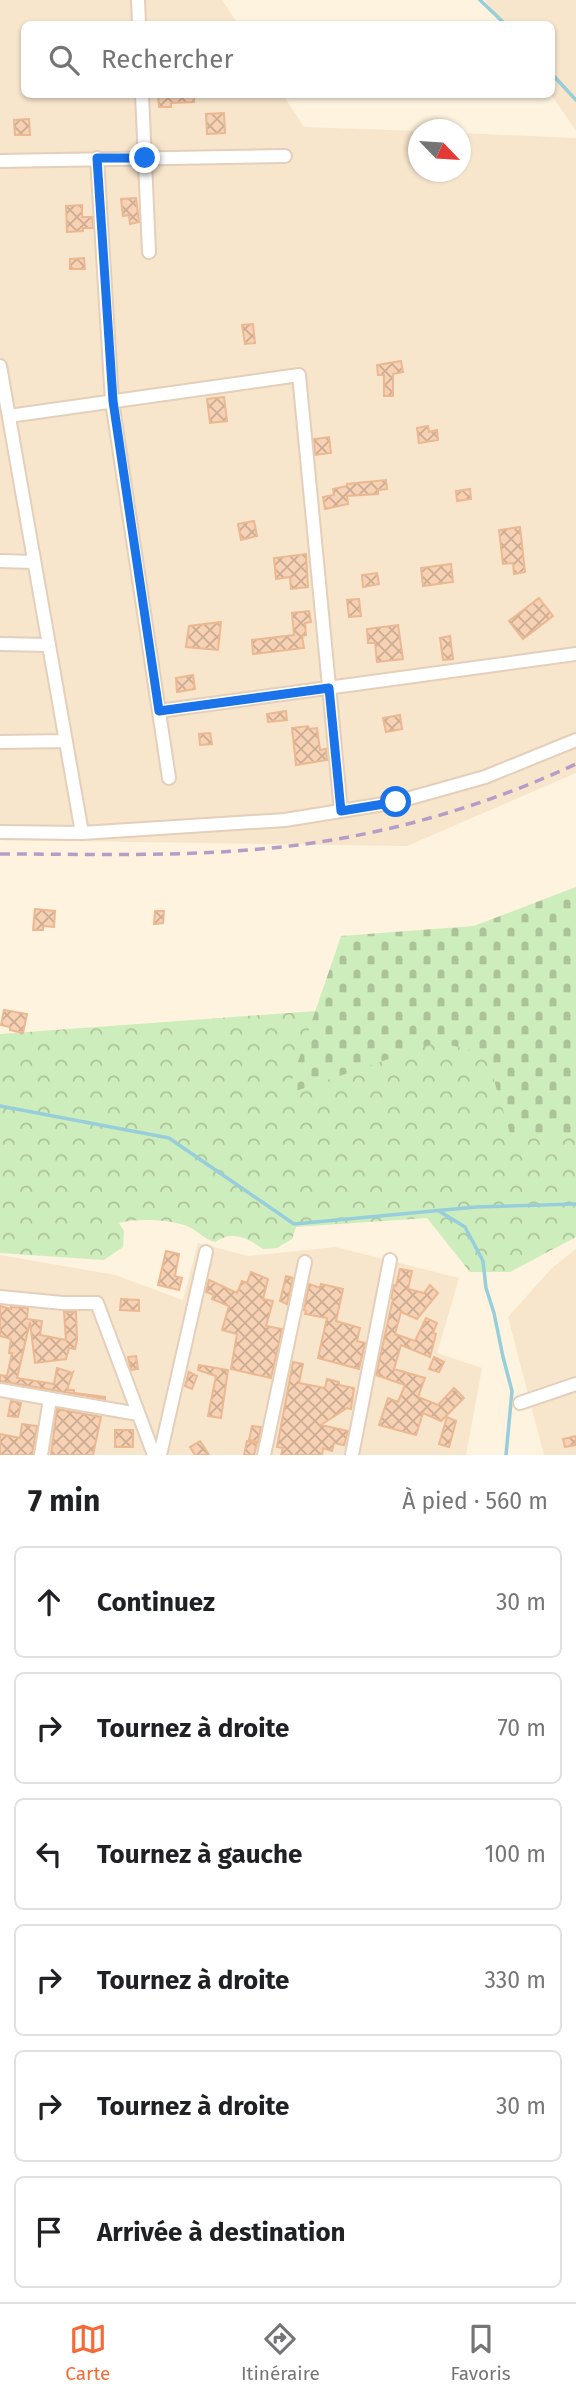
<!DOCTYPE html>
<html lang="fr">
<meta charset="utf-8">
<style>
body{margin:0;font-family:"Fira Sans",sans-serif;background:#f6f6f6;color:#202124}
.compass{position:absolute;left:408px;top:119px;width:63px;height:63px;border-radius:50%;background:#fff;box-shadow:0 2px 5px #0004;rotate:115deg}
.stop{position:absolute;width:21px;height:21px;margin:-16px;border:5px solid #1a73e8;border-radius:50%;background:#fff}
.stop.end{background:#1a73e8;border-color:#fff;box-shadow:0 2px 7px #0008}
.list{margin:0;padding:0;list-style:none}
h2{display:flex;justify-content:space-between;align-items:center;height:91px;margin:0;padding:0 28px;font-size:30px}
h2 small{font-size:23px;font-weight:400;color:#757577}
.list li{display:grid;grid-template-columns:46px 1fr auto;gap:21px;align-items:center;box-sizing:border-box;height:112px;margin:0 14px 14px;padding:0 14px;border:2px solid #e0e0e0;border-radius:10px}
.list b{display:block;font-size:26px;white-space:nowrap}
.list em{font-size:23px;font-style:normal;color:#757577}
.icon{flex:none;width:38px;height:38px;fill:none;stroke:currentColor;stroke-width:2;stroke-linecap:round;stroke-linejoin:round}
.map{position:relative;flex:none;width:576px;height:1455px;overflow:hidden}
.search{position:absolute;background:#fff;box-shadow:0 2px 5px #0004;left:21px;right:21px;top:21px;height:77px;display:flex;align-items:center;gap:18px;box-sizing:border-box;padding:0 24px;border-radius:10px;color:#757577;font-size:26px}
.sheet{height:847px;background:#fff}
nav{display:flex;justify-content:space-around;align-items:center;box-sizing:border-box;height:98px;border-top:2px solid #e0e0e0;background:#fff;font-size:19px;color:#757577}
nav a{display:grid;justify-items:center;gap:4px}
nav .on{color:#f56a37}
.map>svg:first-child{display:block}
.residential{fill:#f7e5cc}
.forest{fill:url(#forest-crowns)}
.cemetery{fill:url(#cemetery-stones)}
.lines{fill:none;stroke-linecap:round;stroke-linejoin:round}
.stream{stroke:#97cedc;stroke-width:3.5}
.building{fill:url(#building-cross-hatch);stroke:#ebb892;stroke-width:2}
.street-casing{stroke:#e3cfba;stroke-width:16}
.street{stroke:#fff;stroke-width:12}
.rail{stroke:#b69dc8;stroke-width:3.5;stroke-dasharray:10 7;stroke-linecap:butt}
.route{stroke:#1a73e8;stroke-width:9}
</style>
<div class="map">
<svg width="576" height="1455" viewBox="0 0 576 1455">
<defs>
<pattern id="forest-crowns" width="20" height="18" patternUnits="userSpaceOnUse" patternTransform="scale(1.75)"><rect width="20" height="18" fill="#ceedbc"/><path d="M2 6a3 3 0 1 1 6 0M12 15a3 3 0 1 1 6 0" fill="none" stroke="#acc39a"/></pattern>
<pattern id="cemetery-stones" width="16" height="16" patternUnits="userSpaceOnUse" patternTransform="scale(1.75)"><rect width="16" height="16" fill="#ceedbc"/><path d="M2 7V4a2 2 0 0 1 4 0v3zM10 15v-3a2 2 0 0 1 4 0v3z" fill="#acc39a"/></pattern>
<pattern id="building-cross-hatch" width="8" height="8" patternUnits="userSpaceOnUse" patternTransform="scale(1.75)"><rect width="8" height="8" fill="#f6d1b3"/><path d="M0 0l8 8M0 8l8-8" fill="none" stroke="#ccac93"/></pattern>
</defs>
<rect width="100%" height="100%" fill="#fef3de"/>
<path class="residential" d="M0,0H222L238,24H24V94L283,95L304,127L418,131L419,172H461V133L576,138V773L407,846L0,840Z
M485,0H576V130L551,95L552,24H502Z
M198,1243L248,1256L335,1247L459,1278L437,1353L482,1368L466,1455H0V1255L115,1275L183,1300Z
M576,1249V1455H544L508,1317L552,1268Z"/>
<path class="forest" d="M467,1000L576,1088V1237L510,1272H470L427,1218L296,1227L292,1239L277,1248L263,1249C247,1238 233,1230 215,1242C204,1239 200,1233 191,1228C174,1219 137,1218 119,1223L124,1231L123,1247L104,1260L0,1253V1034Z"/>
<path class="cemetery" d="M576,887V1133L541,1137L510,1133L486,1054L438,1042L287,1094L341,936L474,926Z"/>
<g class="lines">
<path class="stream" d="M480,0L505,24
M552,74L576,100
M0,1106L169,1138L294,1224L476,1207L576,1204
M439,1211L465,1227L483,1261L486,1288L494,1313L503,1357L512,1391L506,1455"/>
</g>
<path class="building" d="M158,94H194V102L171,103V107H159Z
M224,113L225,133L207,134L206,114Z
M29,119L30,135H15L14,120Z
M136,198L139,222L130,224L129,215L123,216L121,199Z
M82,205V217H92L93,228H83V231L67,232L66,206Z
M84,258L85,269H70V259Z
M253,324L255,343L245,344L242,325Z
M401,361L403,372L393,374V396H384V375H378L377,365Z
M224,397L227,421L210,423L207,399Z
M428,426L429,432L437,430L438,440L419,443L417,428Z
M329,437L331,453L315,455L314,439Z
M386,480L387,489L378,490V494L347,496L348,504L325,509L323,497L334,495L333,489L347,486V484Z
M470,489L471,499L457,501L456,491Z
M254,521L257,536L241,540L238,524Z
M520,527L525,572L514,574L513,563L503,564L499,530Z
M306,554L308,587L291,589L290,577L276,579L274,558Z
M451,564L453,582L423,586L421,568Z
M377,573L379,584L363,587L362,575Z
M539,598L553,616L523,639L509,621Z
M359,599L361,616L349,617L347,600Z
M309,611L311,622L305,623L306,635L302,636L304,648L253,654L252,640L294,635L292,613Z
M221,622L218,650L186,647L189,626Z
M398,625L403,659L377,662L375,643H368L367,629Z
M450,636L453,659L443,660L440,638Z
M193,675L195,689L177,692L176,678Z
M286,711L287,720L268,722L267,714Z
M400,715L402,729L386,732L383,718Z
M308,726L309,729L317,728L320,750L326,749L327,760L296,765L292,728Z
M210,733L212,744L200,745L199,734Z
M35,909L55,911L54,927L43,926V930H33Z
M155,911H164L163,923L154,924Z
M4,1010L27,1014L23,1033L10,1030V1027L1,1025Z
M166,1251L179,1254L175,1276L182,1278L179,1290L158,1285Z
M400,1269L412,1271L408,1289L424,1293L430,1285L438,1293L417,1319L401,1312L395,1334L415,1341L426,1318L437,1323L433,1333L436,1334L430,1357L401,1345L394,1369L425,1378L418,1397L438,1405L454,1388L464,1398L441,1421L423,1413L416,1435L379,1425L388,1398L398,1402L405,1385L376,1375L393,1299L391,1298L394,1285L396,1286Z
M251,1272L268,1279L263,1299L273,1301L266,1326L282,1329L271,1378L231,1369L237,1334L222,1330L229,1306L212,1299L214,1295L206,1292L209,1280L237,1293L242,1281L247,1283Z
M286,1276L293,1278L287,1304L280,1301Z
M309,1284L320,1288L321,1284L343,1289L336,1321L360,1328L357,1341L365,1343L359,1369L318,1358L327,1318L305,1314L306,1311L304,1310Z
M121,1299L139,1300V1311L120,1310Z
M0,1306L11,1309V1307L28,1308L27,1319L42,1321L40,1335L66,1340L64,1312H76L77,1340L75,1349L69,1348L66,1359L35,1363L30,1322L17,1378L54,1384L57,1368L70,1372V1374L73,1372L67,1390H74V1393L105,1397V1399L0,1381V1375L7,1376L12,1353H9L11,1339L0,1336Z
M136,1356L138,1369L131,1370L128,1357Z
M434,1357L444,1362L439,1372L429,1369Z
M293,1362L303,1364L299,1383L325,1388L327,1379L339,1382V1385L354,1388L351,1409L347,1408L321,1425L348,1431L344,1445L334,1443L332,1451L323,1448L322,1455H281L283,1448L277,1447Z
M199,1365L228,1370L221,1418L208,1416L216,1376L198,1370Z
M189,1372L197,1376L192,1389L185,1386Z
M11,1401L21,1403L18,1417L8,1416Z
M57,1409L101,1417L93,1455H51Z
M447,1417L456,1421L449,1447L439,1444Z
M22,1424L37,1426L32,1455H0V1434L20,1438Z
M252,1426L261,1427L258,1442L249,1440Z
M115,1430H133V1447H115Z
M576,1436V1445L565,1447L563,1439Z
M200,1441L209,1455H195L190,1447Z
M247,1441L257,1443L254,1455H244Z"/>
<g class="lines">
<defs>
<path id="street" d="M138,0L139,24
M142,94L149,252
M97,158L112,401L169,778
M0,161L285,156
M0,366L82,833
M9,416L299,375L341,811
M0,561L34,562
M0,644L49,645
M159,711L576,654
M0,742L65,741
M0,832L82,833L285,820L396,802L485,777L576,740
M0,1297L63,1303H97L154,1455
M0,1390L138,1414
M520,1403L576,1384
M41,1455L50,1399
M160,1455L206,1252
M264,1455L305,1262
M352,1455L390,1260"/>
</defs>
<use href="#street" class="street-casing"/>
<use href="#street" class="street"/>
<path class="rail" d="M0,854C86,854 174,857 260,849C368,840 477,810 576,764"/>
</g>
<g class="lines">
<path class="route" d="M145,158H97L113,401L159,711L329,688L341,811L396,802"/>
</g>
</svg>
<svg class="compass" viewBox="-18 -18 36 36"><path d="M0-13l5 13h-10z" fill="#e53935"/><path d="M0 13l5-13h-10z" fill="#757577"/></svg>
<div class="stop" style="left:396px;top:802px"></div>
<div class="stop end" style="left:145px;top:158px"></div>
<div class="search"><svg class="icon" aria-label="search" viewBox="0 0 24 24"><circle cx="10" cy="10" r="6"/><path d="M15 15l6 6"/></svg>Rechercher</div>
</div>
<section class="sheet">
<h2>7 min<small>À pied · 560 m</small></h2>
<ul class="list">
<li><svg class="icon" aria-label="ahead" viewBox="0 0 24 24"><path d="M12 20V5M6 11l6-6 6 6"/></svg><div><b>Continuez</b></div><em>30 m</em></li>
<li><svg class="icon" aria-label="right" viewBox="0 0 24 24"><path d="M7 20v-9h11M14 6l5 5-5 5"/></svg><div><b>Tournez à droite</b></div><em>70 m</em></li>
<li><svg class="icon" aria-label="left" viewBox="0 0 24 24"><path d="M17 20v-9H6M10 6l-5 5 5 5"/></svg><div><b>Tournez à gauche</b></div><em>100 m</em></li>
<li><svg class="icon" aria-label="right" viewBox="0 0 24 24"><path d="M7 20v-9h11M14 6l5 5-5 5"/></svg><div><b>Tournez à droite</b></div><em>330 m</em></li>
<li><svg class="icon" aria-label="right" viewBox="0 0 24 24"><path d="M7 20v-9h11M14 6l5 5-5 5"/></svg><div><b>Tournez à droite</b></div><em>30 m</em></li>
<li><svg class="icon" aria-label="arrive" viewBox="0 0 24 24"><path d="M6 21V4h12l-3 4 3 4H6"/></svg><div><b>Arrivée à destination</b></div></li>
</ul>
</section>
<nav>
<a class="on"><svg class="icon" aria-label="map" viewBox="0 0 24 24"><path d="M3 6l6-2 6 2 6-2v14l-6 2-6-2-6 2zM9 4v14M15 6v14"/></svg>Carte</a>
<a><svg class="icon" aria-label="directions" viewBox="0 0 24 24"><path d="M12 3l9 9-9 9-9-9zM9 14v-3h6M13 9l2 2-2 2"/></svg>Itinéraire</a>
<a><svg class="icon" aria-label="saved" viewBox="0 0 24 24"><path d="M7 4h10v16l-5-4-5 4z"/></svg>Favoris</a>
</nav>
